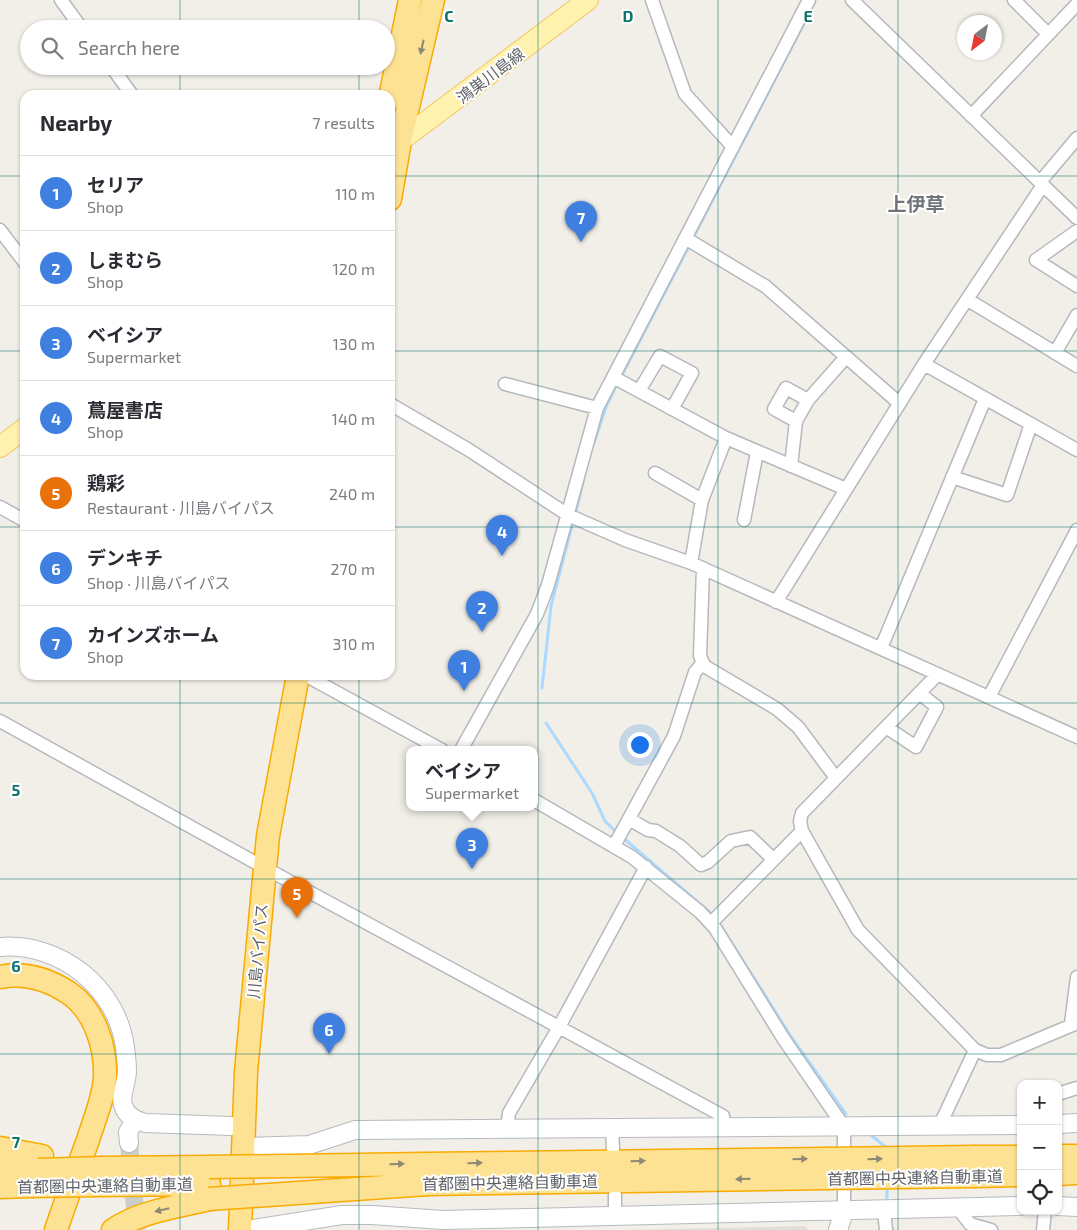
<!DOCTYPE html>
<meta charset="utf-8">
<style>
body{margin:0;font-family:"Exo 2","Noto Sans JP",sans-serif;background:#f2f2f3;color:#2b2b33}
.controls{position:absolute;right:15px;bottom:15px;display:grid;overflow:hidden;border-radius:10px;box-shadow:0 1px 4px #0004}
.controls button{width:45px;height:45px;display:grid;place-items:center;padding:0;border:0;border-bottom:1px solid #e1e1e2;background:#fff;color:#2b2b33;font:25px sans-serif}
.compass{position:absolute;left:957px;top:15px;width:45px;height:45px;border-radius:50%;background:#fff;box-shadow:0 1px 4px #0004;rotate:212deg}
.you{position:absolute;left:639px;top:744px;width:18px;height:18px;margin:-12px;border:4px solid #fff;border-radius:50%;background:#1a73e8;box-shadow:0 0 0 8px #1a73e833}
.badge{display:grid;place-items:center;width:32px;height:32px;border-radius:50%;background:#ea580c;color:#fff;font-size:16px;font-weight:700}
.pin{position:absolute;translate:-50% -41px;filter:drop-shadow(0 1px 2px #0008)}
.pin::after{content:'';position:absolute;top:26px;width:18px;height:15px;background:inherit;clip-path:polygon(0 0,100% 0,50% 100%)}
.popup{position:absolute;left:406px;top:746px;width:132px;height:65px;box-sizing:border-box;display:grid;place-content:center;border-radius:10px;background:#fff;filter:drop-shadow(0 1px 4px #0005);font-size:16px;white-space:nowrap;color:#7c7c81}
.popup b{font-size:19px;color:#2b2b33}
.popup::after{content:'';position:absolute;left:50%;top:100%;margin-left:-10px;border:10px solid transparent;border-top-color:#fff}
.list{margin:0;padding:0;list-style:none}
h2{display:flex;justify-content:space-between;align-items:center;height:65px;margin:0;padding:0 20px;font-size:21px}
h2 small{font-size:16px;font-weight:400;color:#7c7c81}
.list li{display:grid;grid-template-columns:32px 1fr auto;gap:15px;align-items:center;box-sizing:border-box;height:75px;padding:0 20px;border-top:1px solid #e1e1e2}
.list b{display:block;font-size:19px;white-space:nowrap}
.list p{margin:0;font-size:16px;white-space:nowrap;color:#7c7c81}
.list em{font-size:16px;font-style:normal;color:#7c7c81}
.icon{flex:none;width:28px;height:28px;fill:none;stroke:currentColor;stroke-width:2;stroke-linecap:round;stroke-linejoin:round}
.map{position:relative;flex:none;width:1077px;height:1230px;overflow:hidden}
.search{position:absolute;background:#fff;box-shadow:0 1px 4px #0004;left:20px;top:20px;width:375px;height:55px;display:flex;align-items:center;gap:12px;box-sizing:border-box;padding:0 18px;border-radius:28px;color:#7c7c81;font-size:19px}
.panel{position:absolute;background:#fff;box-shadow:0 1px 4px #0004;left:20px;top:90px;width:375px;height:590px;border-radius:15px}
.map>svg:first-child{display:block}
.industrial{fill:#e0deda}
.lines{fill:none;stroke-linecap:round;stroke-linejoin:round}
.stream{stroke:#aadaff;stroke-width:3}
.secondary-tunnel{stroke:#ccccc8;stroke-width:18;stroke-dasharray:18 9;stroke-linecap:butt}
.street-casing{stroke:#b5b8bc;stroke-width:15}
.secondary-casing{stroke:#b6babf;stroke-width:20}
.primary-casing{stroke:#f2c960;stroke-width:22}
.highway-casing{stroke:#f9ab00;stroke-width:25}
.street{stroke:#fff;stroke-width:12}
.secondary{stroke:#fff;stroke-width:18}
.primary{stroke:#fff2af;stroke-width:20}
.highway{stroke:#fde293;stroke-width:22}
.highway-bridge-casing{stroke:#f9ab00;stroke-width:25;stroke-linecap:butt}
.highway-bridge{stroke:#fde293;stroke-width:22}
.oneway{fill:#8e8975}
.grid{fill:none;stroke:#0f766e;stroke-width:1;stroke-opacity:0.55}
.labels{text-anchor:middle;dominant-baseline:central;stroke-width:4;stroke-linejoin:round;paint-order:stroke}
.street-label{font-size:16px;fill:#5f6368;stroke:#fff}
.quarter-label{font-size:19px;font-weight:bold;fill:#70757a;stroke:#fff}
.grid-label{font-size:16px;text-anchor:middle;font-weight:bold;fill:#0f766e;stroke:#fff;stroke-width:4;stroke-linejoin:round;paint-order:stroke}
</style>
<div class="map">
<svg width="1077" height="1230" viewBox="0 0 1077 1230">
<rect width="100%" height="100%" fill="#f1efe8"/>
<path class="industrial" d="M805,1226L808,1230H628Z"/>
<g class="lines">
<path class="stream" d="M694,236L809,14
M620,379L689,246
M594,443L606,407L617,384
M575,516L585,473
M542,688L551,606L573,522
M546,723L592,793L605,821L617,833
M622,837L714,916
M718,921L790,1035L846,1114
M872,1136L887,1148
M887,1185V1198
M892,1227L893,1230"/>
<path class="secondary-tunnel" d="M129,1143L137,1230"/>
<defs>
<path id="street" d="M61,0L82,29
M652,0L685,94L733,147
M852,0L1077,218
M1014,0L1048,34
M111,66L132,95
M971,116L1077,4
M1040,182L1077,138
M0,230L25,263
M1077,231L1036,260L1077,286
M685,238L765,286L899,403
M968,300L1077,366
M1055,353L1077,315
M924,364L1077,450
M613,377L726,438L846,489
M505,384L597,408
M639,391L660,356L692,373L672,409
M390,404L469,450L568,515L625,540L691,563L1077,737
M796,421L774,409L786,388L808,400
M791,466L796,421L808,400L846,357
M655,473L702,500
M952,477L1007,495L1031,424
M0,507L25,521
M744,520L757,452
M691,563L702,500L726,438
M776,602L924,364L1043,185
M881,648L985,399
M703,663L706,667L777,709L798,727L836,778
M938,674L802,813L800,821L802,831L858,930L975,1050L987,1055H1001L1077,1023
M305,675L442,750
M989,697L1077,530
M0,721L265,868L723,1116L725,1127
M886,727L916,747L937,707L919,693
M461,750L537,614L548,585L597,408L809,0
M534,800L632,857L700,912L715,928L783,1038L844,1127V1212
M629,819L648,830L656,831L680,846L701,865L708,862L731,841L750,837L773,859
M614,846L674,736L695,672L703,663L700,656L703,568
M711,923L802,831
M1071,1024L1077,977
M1058,1094L1077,1088
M939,1127L975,1050
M612,1129L613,1149
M507,1130L509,1113L559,1027L646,867
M615,1195V1216
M957,1207L970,1224L991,1230
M884,1210L886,1230
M1043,1230L1045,1211"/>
<path id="secondary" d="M0,947C60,942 118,988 125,1048C126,1055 127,1063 127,1071C127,1082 120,1095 123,1105C126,1116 135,1120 145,1123L231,1126
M1058,1124L1077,1123
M129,1143L128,1132L135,1120
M244,1147L309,1145L355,1130L1021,1125
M1058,1206L1077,1207
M247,1230L342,1215H372L443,1220L1021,1206
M838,1230L844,1212"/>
<path id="primary" d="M392,147L588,0
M0,447L25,428"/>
<path id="highway" d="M390,98L410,0
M390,199L400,141L433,0
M0,977C25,972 48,979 69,993C95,1011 106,1047 105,1077C104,1098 94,1120 88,1140C77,1170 66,1200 56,1230
M0,1148L42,1156
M1058,1156H1077
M975,1157H1021
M426,1164L826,1159
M103,1168L209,1167
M0,1170H38
M1058,1174L1077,1173
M976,1176L1021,1175
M428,1184L827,1178
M96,1185L209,1184
M0,1187L31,1186
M113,1230C141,1211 177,1207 209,1199
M240,1230L246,1072L268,836L298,675"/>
</defs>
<use href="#street" class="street-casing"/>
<use href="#secondary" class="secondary-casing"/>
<use href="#primary" class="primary-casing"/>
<use href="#highway" class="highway-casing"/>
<use href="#street" class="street"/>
<use href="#secondary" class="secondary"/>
<use href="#primary" class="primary"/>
<use href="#highway" class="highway"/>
<defs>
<path id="highway-bridge" d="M826,1159L975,1157
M209,1167L426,1164
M38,1170L103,1168
M827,1178L976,1176
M31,1186L96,1185
M209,1199L428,1184"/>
</defs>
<use href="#highway-bridge" class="highway-bridge-casing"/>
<use href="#highway-bridge" class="highway-bridge"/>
</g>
<defs><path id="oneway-solid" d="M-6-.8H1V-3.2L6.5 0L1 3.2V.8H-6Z" transform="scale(1.25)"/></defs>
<g class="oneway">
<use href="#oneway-solid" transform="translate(422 47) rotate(103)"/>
<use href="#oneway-solid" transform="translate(800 1159) rotate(-1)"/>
<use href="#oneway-solid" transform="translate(875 1159) rotate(-1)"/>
<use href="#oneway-solid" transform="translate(638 1161) rotate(-1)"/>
<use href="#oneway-solid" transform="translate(475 1163) rotate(-1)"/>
<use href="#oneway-solid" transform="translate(397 1164) rotate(-1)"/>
<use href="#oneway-solid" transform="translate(743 1179) rotate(179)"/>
<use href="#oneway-solid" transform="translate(162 1210) rotate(167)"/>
</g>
<path class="grid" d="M180,0V29M359,0V29M538,0V1230M718,0V1230M898,0V1230M180,66V95M359,66V95M0,176H25M390,176H1077M0,351H25M390,351H1077M0,527H25M390,527H1077M180,675V1230M359,675V1230M0,703H1077M0,879H1077M0,1054H1077"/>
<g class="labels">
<g class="street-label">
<text transform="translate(490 75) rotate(-37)">鴻巣川島線</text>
<text transform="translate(257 951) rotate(-85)">川島バイパス</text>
<text transform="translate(915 1177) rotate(-1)">首都圏中央連絡自動車道</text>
<text transform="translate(510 1182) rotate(-1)">首都圏中央連絡自動車道</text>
<text transform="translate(105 1185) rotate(-1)">首都圏中央連絡自動車道</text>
</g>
<g class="quarter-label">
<text x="916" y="203">上伊草</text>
</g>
</g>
<g class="grid-label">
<text x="449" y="22">C</text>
<text x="628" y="22">D</text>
<text x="808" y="22">E</text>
<text x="16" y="796">5</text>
<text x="16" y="972">6</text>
<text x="16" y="1148">7</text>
</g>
</svg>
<div class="controls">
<button>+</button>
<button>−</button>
<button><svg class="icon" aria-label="locate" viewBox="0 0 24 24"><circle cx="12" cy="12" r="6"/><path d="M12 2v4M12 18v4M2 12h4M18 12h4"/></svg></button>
</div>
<svg class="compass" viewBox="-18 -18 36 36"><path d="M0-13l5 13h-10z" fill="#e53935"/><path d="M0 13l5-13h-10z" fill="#7c7c81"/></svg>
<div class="you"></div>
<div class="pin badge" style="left:464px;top:691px;background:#3f7fe0">1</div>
<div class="pin badge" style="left:482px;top:632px;background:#3f7fe0">2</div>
<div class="pin badge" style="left:472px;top:869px;background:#3f7fe0">3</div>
<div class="popup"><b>ベイシア</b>Supermarket</div>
<div class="pin badge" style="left:502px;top:556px;background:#3f7fe0">4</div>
<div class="pin badge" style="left:297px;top:918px;background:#e8710a">5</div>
<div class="pin badge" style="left:329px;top:1054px;background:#3f7fe0">6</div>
<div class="pin badge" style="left:581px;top:242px;background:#3f7fe0">7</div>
<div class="search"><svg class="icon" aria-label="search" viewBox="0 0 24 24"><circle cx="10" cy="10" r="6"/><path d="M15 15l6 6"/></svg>Search here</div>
<section class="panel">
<h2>Nearby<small>7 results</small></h2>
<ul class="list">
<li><span class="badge" style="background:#3f7fe0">1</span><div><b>セリア</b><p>Shop</p></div><em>110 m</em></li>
<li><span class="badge" style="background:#3f7fe0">2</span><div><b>しまむら</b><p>Shop</p></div><em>120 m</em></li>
<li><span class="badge" style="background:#3f7fe0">3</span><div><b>ベイシア</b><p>Supermarket</p></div><em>130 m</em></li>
<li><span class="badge" style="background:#3f7fe0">4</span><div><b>蔦屋書店</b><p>Shop</p></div><em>140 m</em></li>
<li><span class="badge" style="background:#e8710a">5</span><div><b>鶏彩</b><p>Restaurant · 川島バイパス</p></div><em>240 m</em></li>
<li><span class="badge" style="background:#3f7fe0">6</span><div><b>デンキチ</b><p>Shop · 川島バイパス</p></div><em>270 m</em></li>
<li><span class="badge" style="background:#3f7fe0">7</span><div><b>カインズホーム</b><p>Shop</p></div><em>310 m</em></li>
</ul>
</section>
</div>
